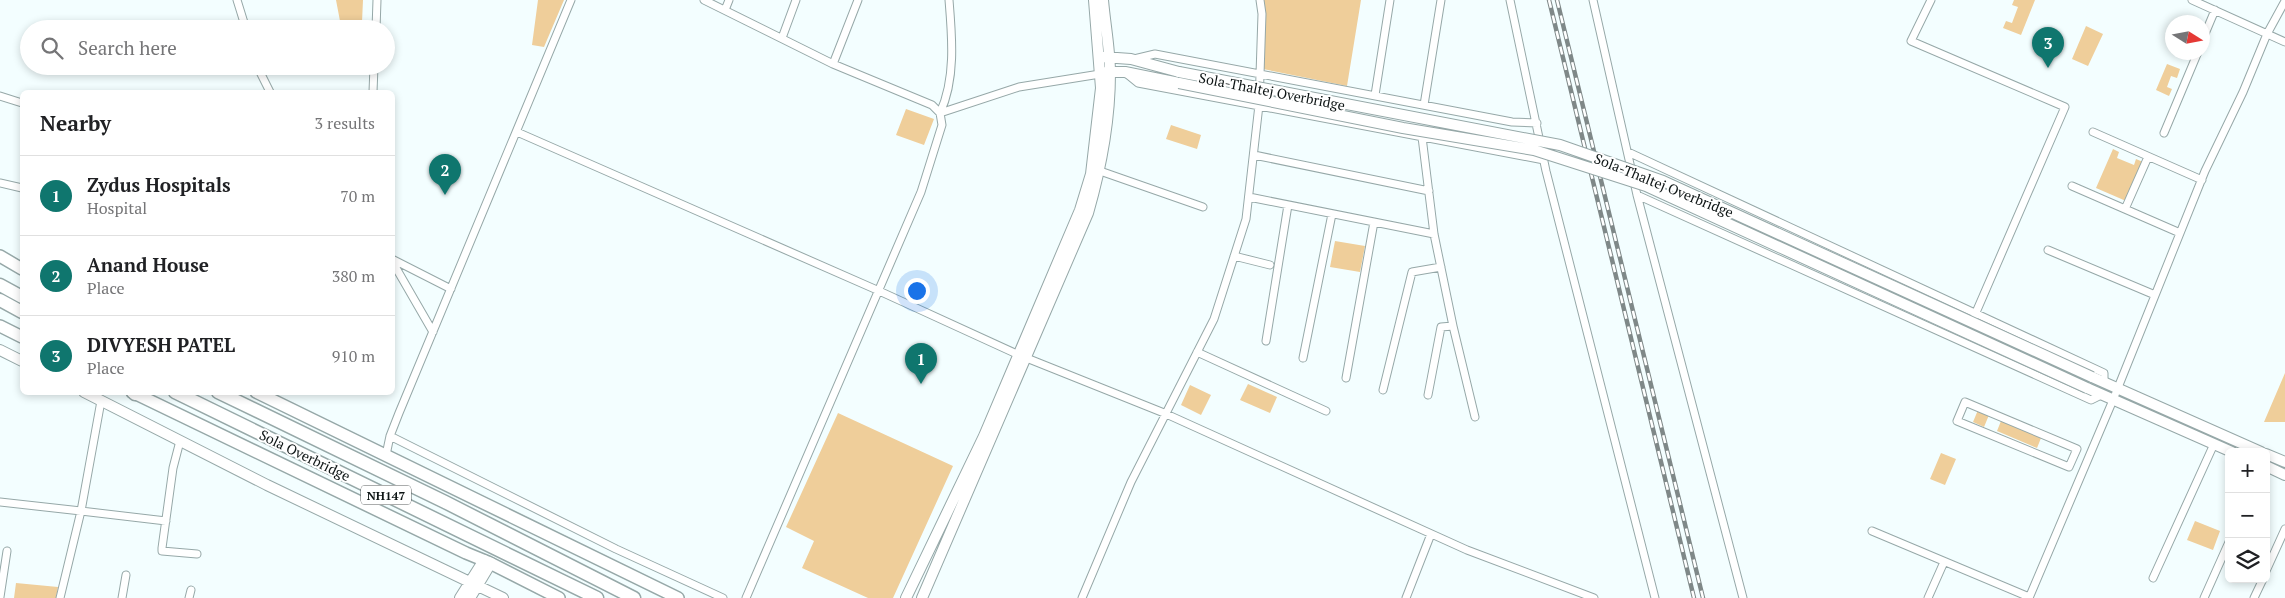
<!DOCTYPE html>
<meta charset="utf-8">
<style>
body{margin:0;font-family:"PT Serif",serif;background:#f2f2f2;color:#202124}
.controls{position:absolute;right:15px;bottom:15px;display:grid;overflow:hidden;border-radius:8px;box-shadow:0 2px 8px #0003}
.controls button{width:45px;height:45px;display:grid;place-items:center;padding:0;border:0;border-bottom:1px solid #e0e0e0;background:#fff;color:#202124;font:25px sans-serif}
.compass{position:absolute;left:2165px;top:15px;width:45px;height:45px;border-radius:50%;background:#fff;box-shadow:0 2px 8px #0003;rotate:101deg}
.you{position:absolute;left:916px;top:290px;width:18px;height:18px;margin:-12px;border:4px solid #fff;border-radius:50%;background:#1a73e8;box-shadow:0 0 0 8px #1a73e833}
.badge{display:grid;place-items:center;width:32px;height:32px;border-radius:50%;background:#0f766e;color:#fff;font-size:16px;font-weight:700}
.pin{position:absolute;translate:-50% -41px;filter:drop-shadow(0 1px 2px #0008)}
.pin::after{content:'';position:absolute;top:26px;width:18px;height:15px;background:inherit;clip-path:polygon(0 0,100% 0,50% 100%)}
.list{margin:0;padding:0;list-style:none}
h2{display:flex;justify-content:space-between;align-items:center;height:65px;margin:0;padding:0 20px;font-size:21px}
h2 small{font-size:16px;font-weight:400;color:#757577}
.list li{display:grid;grid-template-columns:32px 1fr auto;gap:15px;align-items:center;box-sizing:border-box;height:80px;padding:0 20px;border-top:1px solid #e0e0e0}
.list b{display:block;font-size:19px;white-space:nowrap}
.list p{margin:0;font-size:16px;white-space:nowrap;color:#757577}
.list em{font-size:16px;font-style:normal;color:#757577}
.icon{flex:none;width:28px;height:28px;fill:none;stroke:currentColor;stroke-width:2;stroke-linecap:round;stroke-linejoin:round}
.map{position:relative;flex:none;width:2285px;height:598px;overflow:hidden}
.search{position:absolute;background:#fff;box-shadow:0 2px 8px #0003;left:20px;top:20px;width:375px;height:55px;display:flex;align-items:center;gap:12px;box-sizing:border-box;padding:0 18px;border-radius:28px;color:#757577;font-size:19px}
.panel{position:absolute;background:#fff;box-shadow:0 2px 8px #0003;left:20px;top:90px;width:375px;height:305px;border-radius:8px}
.map>svg:first-child{display:block}
.green{fill:#efce9a}
.lines{fill:none;stroke-linecap:round;stroke-linejoin:round}
.street-casing{stroke:#96a8a8;stroke-width:9}
.secondary-casing{stroke:#96a8a8;stroke-width:12}
.primary-casing{stroke:#96a8a8;stroke-width:14}
.highway-casing{stroke:#96a8a8;stroke-width:15}
.street{stroke:#fff;stroke-width:7}
.secondary{stroke:#fff;stroke-width:10}
.primary{stroke:#fff;stroke-width:11}
.highway{stroke:#fff;stroke-width:12}
.rail-casing{stroke:#7f8888;stroke-width:4.5}
.rail{stroke:#fff;stroke-width:2.5;stroke-dasharray:8;stroke-linecap:butt}
.secondary-bridge-casing{stroke:#96a8a8;stroke-width:12;stroke-linecap:butt}
.secondary-bridge{stroke:#fff;stroke-width:10}
.labels{text-anchor:middle;dominant-baseline:central;stroke-width:4;stroke-linejoin:round;paint-order:stroke}
.shield{fill:#fff;stroke:#565b5b;stroke-width:1}
.shield-label{font-size:12px;font-weight:bold;fill:#0e1515}
.street-label{font-size:14px;fill:#0e1515;stroke:#fff}
</style>
<div class="map">
<svg width="2285" height="598" viewBox="0 0 2285 598">
<rect width="100%" height="100%" fill="#f3feff"/>
<path class="green" d="M336,0H363L362,22L340,21Z
M538,0H564L544,47L532,45Z
M1262,0H1361L1347,86L1263,69Z
M2014,0H2035L2021,35L2003,28L2006,21L2012,23L2018,7L2012,5Z
M2086,26L2103,34L2088,66L2072,59Z
M2167,64L2180,69L2177,78L2171,76L2167,87L2172,89L2169,96L2156,90Z
M906,109L934,119L924,145L896,135Z
M1171,125L1201,135L1197,149L1166,139Z
M2113,149L2119,152L2117,158L2134,165L2136,159L2143,162L2126,201L2096,188Z
M1335,241L1365,246L1360,272L1330,267Z
M2285,373V422H2264Z
M1248,384L1277,397L1270,413L1240,400Z
M1190,385L1211,395L1201,415L1181,405Z
M1978,410L1989,415L1984,427L1973,422Z
M838,413L953,466L893,598H868L802,568L814,541L786,527Z
M2001,421L2041,438L2037,448L1997,431Z
M1941,453L1956,459L1945,485L1930,479Z
M2195,521L2220,531L2213,550L2187,540Z
M16,583L58,587L56,598H14Z"/>
<g class="lines">
<defs>
<path id="street" d="M237,0L246,29
M704,0L833,64L932,105L940,113L942,125L921,192L746,598
M1510,0L1546,171L1655,598
M1593,0L1637,195L1743,598
M1931,0L1911,41L2065,107L1974,317
M2192,0L2285,42
M725,10L729,0
M376,29L377,0
M782,38L796,0
M2202,41L2215,10
M1134,59L1155,54L1512,122L1537,123
M833,64L858,0
M257,66L270,92
M1127,74L1138,83L1544,160
M373,92L374,66
M1375,95L1390,0
M0,96L22,103
M1424,105L1441,0
M940,113L1019,87L1100,74
M940,113C956,79 952,36 949,0
M517,132L877,290L1019,355L1164,413L1467,550L1594,598
M2093,132L2202,180
M2164,133L2198,52
M1422,137L1434,234L1453,326L1441,327L1428,395
M1628,152L2104,373V383
M1254,155L1429,191
M1100,171L1203,207
M0,183L22,188
M2072,186L2180,233
M1637,195L2091,400L2101,395
M1249,197L1434,234
M2125,209L2148,157
M2048,250L2155,295
M1234,256L1270,265
M392,259L451,289
M392,261L433,332
M1453,326L1475,417
M1266,341L1288,205
M1197,352L1326,411
M1303,358L1332,214
M1346,378L1374,222
M1383,390L1412,272L1441,267
M1965,402L2077,449L2069,467L1957,421Z
M390,436L616,549L723,598
M180,441L173,468L162,548V551L197,554
M386,455L390,436L399,413L571,0
M0,502L81,511L101,401
M1872,531L2029,597
M2266,571L2285,529
M2153,578L2214,444
M0,597L7,551
M60,598L81,511L166,521
M122,598L126,575
M189,598L191,590
M1082,598L1131,482L1214,319L1246,219L1259,105L1262,14L1260,0
M1406,598L1431,534
M1928,598L1944,562
M2029,598L2113,400L2205,171L2243,92L2267,34L2285,1
M2204,598L2229,542
M2254,598L2263,579"/>
<path id="secondary" d="M1103,57L1131,59L1179,72
M1106,72H1125L1179,83
M0,350L22,361
M2092,377L2261,452
M2087,388L2232,452
M84,392L267,485L503,598
M2266,454L2285,462
M2266,466L2285,475
M460,598L484,560
M470,598L491,563
M906,598L984,436L1080,210L1091,174L1101,88L1094,0
M922,598L1088,213C1101,168 1110,120 1110,73C1110,49 1105,24 1103,0"/>
<path id="primary" d="M0,256L22,269
M0,326L22,337
M132,392L466,553L488,562L559,598
M256,392L678,598"/>
<path id="highway" d="M0,285L22,297
M0,300L22,312
M133,392L135,394
M175,392L597,598
M218,392L445,502L634,598"/>
</defs>
<use href="#street" class="street-casing"/>
<use href="#secondary" class="secondary-casing"/>
<use href="#primary" class="primary-casing"/>
<use href="#highway" class="highway-casing"/>
<use href="#street" class="street"/>
<use href="#secondary" class="secondary"/>
<use href="#primary" class="primary"/>
<use href="#highway" class="highway"/>
<defs>
<path id="rail" d="M1549,0L1694,598
M1557,0L1703,598"/>
</defs>
<use href="#rail" class="rail-casing"/>
<use href="#rail" class="rail"/>
<defs>
<path id="secondary-bridge" d="M1179,72L1560,145L1663,181L2092,377
M1179,83L1403,128L1534,150L1646,186L2087,388"/>
</defs>
<use href="#secondary-bridge" class="secondary-bridge-casing"/>
<use href="#secondary-bridge" class="secondary-bridge"/>
</g>
<g class="labels">
<rect class="shield" x="361" y="485.5" width="50" height="19" rx="4"/>
<g class="shield-label">
<text x="386" y="495">NH147</text>
</g>
<g class="street-label">
<text transform="translate(1272 91) rotate(11)">Sola-Thaltej Overbridge</text>
<text transform="translate(1664 185) rotate(22)">Sola-Thaltej Overbridge</text>
<text transform="translate(305 455) rotate(26)">Sola Overbridge</text>
</g>
</g>
</svg>
<div class="controls">
<button>+</button>
<button>−</button>
<button><svg class="icon" aria-label="layers" viewBox="0 0 24 24"><path d="M12 4l9 5-9 5-9-5zM3 14l9 5 9-5"/></svg></button>
</div>
<svg class="compass" viewBox="-18 -18 36 36"><path d="M0-13l5 13h-10z" fill="#e53935"/><path d="M0 13l5-13h-10z" fill="#757577"/></svg>
<div class="you"></div>
<div class="pin badge" style="left:921px;top:384px">1</div>
<div class="pin badge" style="left:445px;top:195px">2</div>
<div class="pin badge" style="left:2048px;top:68px">3</div>
<div class="search"><svg class="icon" aria-label="search" viewBox="0 0 24 24"><circle cx="10" cy="10" r="6"/><path d="M15 15l6 6"/></svg>Search here</div>
<section class="panel">
<h2>Nearby<small>3 results</small></h2>
<ul class="list">
<li><span class="badge">1</span><div><b>Zydus Hospitals</b><p>Hospital</p></div><em>70 m</em></li>
<li><span class="badge">2</span><div><b>Anand House</b><p>Place</p></div><em>380 m</em></li>
<li><span class="badge">3</span><div><b>DIVYESH PATEL</b><p>Place</p></div><em>910 m</em></li>
</ul>
</section>
</div>
